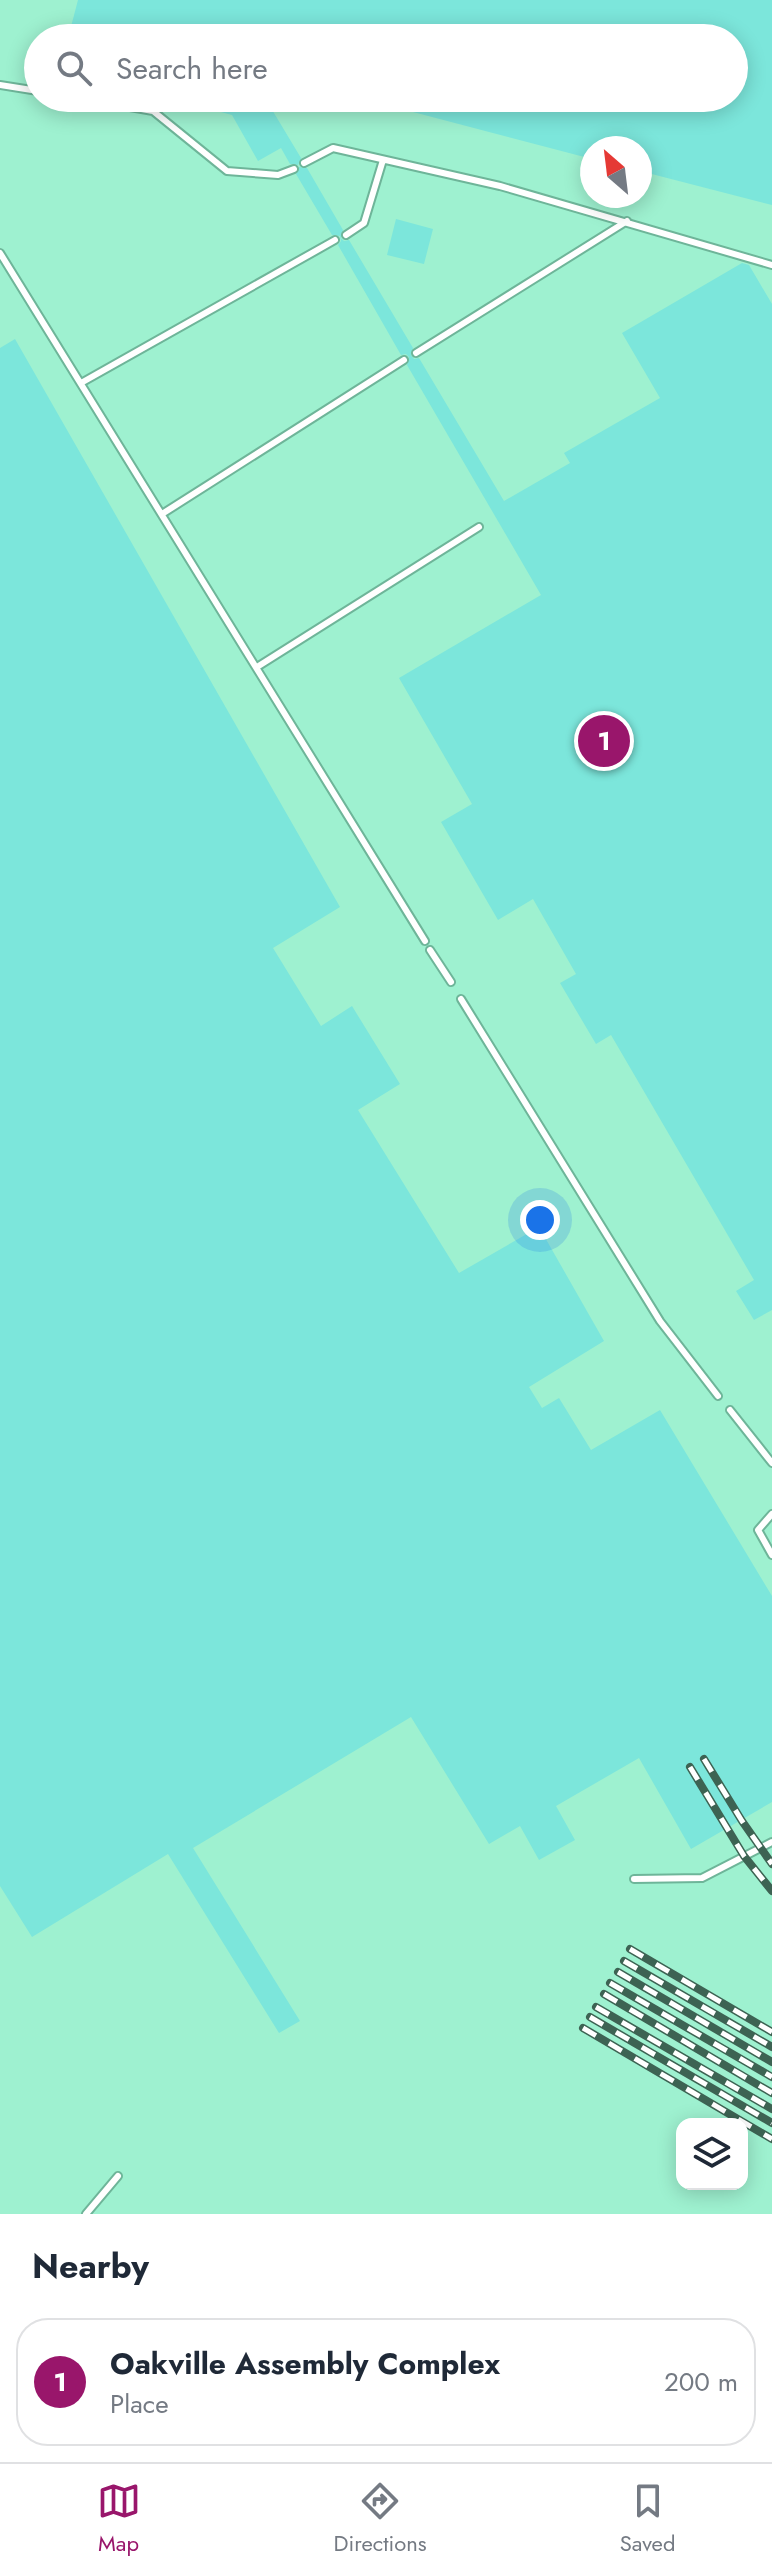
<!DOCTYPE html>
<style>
body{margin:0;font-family:Jost,sans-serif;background:#f6f6f7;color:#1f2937}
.controls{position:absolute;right:24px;bottom:24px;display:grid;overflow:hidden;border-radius:16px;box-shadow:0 4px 20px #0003}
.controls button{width:72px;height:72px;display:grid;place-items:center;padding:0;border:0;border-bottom:2px solid #e0e1e3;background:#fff;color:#1f2937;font:40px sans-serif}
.compass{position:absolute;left:580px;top:136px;width:72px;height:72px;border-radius:50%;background:#fff;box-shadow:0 4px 20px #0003;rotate:332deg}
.you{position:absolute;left:540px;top:1220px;width:28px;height:28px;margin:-20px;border:6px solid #fff;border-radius:50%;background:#1a73e8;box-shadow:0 0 0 12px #1a73e833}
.badge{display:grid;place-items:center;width:52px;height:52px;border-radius:50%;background:#99166b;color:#fff;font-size:26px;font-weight:700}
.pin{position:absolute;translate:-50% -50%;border:4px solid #fff;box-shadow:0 2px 8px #0006}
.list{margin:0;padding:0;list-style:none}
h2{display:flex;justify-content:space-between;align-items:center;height:104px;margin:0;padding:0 32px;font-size:34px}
h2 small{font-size:26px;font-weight:400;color:#747a83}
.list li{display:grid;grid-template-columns:52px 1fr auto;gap:24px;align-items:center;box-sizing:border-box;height:128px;margin:0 16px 16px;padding:0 16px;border:2px solid #e0e1e3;border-radius:32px}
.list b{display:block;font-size:30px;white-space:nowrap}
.list p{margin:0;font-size:26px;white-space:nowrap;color:#747a83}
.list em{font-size:26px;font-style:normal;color:#747a83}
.icon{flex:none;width:44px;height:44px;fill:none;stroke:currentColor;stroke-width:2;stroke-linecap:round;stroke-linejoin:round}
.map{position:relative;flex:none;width:772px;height:2214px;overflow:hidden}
.search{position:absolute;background:#fff;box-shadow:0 4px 20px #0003;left:24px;right:24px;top:24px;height:88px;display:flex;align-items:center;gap:20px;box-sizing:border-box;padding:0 28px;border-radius:44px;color:#747a83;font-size:30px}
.sheet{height:248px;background:#fff}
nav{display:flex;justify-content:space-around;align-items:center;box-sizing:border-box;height:112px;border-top:2px solid #e0e1e3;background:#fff;font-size:22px;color:#747a83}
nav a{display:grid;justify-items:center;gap:4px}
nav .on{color:#99166b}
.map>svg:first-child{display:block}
.built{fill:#9ef1d0;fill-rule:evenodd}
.building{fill:#7ce6db}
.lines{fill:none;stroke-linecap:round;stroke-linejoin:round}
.lane-casing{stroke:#6eb599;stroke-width:10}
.lane{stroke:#fff;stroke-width:6}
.rail-casing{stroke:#3d6353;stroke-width:8}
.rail{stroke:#fff;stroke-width:5;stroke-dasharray:15;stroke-linecap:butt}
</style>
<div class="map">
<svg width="772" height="2214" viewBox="0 0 772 2214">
<rect width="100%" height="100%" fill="#b3fcde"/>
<path class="built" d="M0,0H772V2214H0ZM38,38H734V98H38ZM592,148H640V196H592ZM682,2124H742V2184H682Z"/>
<path class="building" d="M78,0H772V205L640,171V148H592V159L375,102L376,98H734V38H68Z
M184,98H273L271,108L301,158L298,165L290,164L281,148L258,161L232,115L184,102Z
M299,167L307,168L343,230L341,238L344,241L349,240L413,348L411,355L414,359L419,358L504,501L570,463L564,453L660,398L622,333L742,263L749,265L772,304V1310L754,1320L736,1291L754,1280L611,1035L596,1044L560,983L576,974L533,899L498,920L441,822L472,804L399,678L541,595L407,365L409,357L406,354L401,355L338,245L341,241L340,236L332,235L296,174Z
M396,219L433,229L424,264L387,255Z
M15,339L340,907L273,948L321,1026L352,1006L400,1084L358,1110L459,1273L539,1227L604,1341L529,1387L542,1408L559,1398L591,1450L660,1410L772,1596V1802L691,1849L639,1758L556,1806L575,1840L539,1860L520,1826L489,1844L411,1717L193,1848L300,2021L279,2033L168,1854L32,1937L0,1886V348Z"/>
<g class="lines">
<defs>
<path id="lane" d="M0,85L38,91
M78,98L153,111L227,171L278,175L294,169
M304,163L333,148L500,186L772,265
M346,235L364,223L383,160
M0,253L425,941
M416,353L627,221
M81,383L335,240
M162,514L404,360
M257,667L479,527
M430,950L451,982
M461,999L660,1321L718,1396
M730,1410L772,1463
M772,1514L758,1530L772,1555
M634,1879L702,1878L772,1842
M86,2214L118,2176"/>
</defs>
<use href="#lane" class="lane-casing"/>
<use href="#lane" class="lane"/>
<defs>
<path id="rail" d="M704,1759L742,1821L772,1864
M690,1767L744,1856L772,1891
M630,1949L772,2032
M624,1961L772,2047
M618,1972L772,2062
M610,1983L772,2077
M604,1994L772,2093
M596,2007L772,2109
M590,2017L772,2123
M583,2028L772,2139"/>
</defs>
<use href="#rail" class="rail-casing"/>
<use href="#rail" class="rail"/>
</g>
</svg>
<div class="controls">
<button><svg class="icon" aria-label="layers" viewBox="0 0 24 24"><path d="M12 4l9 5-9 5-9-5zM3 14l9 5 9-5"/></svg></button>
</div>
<svg class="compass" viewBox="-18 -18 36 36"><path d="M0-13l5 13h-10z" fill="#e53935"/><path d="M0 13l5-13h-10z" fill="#747a83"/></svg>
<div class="you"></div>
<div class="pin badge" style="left:604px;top:741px">1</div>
<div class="search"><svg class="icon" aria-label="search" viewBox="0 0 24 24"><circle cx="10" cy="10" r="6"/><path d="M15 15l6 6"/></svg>Search here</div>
</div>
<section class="sheet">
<h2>Nearby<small></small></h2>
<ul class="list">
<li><span class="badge">1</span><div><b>Oakville Assembly Complex</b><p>Place</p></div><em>200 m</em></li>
</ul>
</section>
<nav>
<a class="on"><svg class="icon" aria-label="map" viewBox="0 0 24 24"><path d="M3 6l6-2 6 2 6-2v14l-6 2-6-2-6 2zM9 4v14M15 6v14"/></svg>Map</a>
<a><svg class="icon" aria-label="directions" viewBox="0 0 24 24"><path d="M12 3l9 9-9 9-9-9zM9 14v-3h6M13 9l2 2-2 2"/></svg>Directions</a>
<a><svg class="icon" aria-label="saved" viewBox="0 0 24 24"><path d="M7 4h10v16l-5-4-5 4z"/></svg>Saved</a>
</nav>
